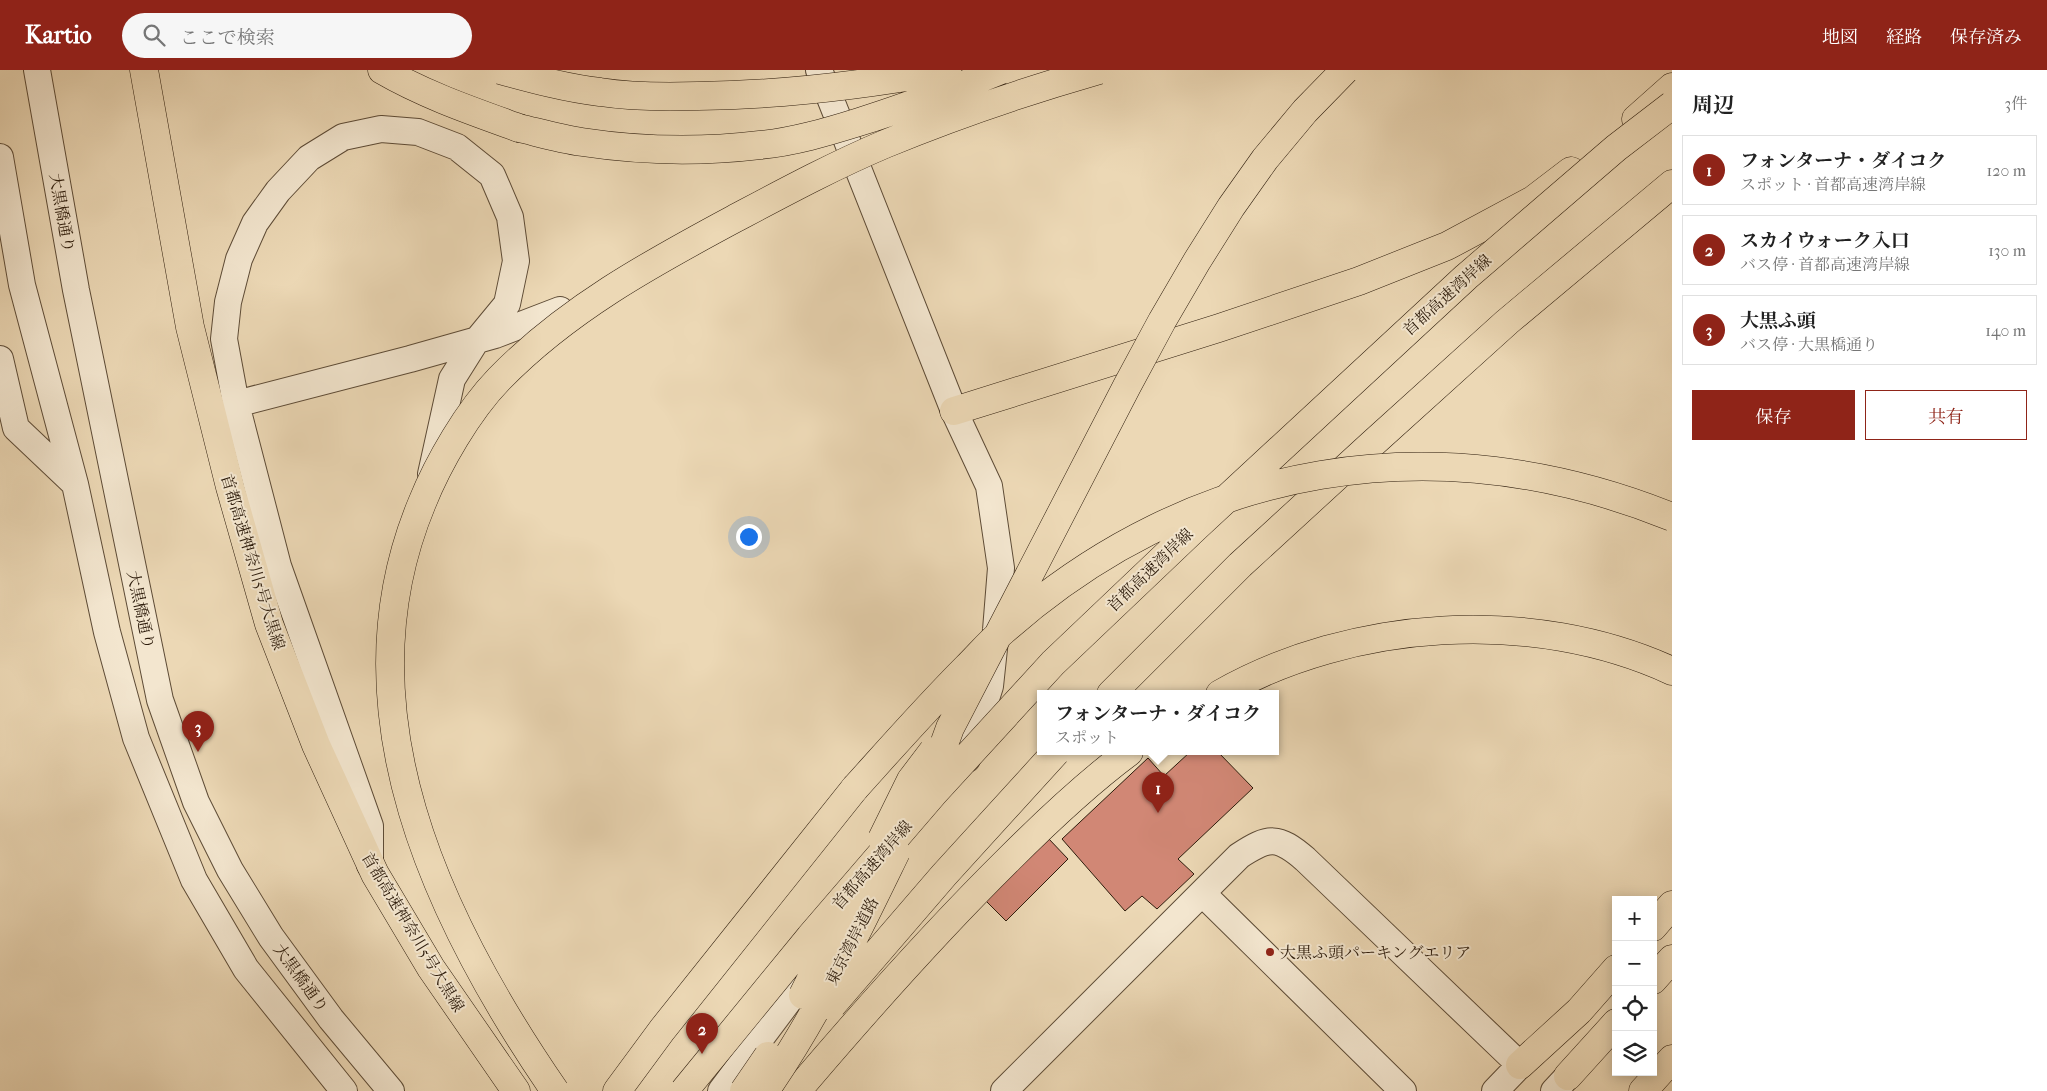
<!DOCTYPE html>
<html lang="ja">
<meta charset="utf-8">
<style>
body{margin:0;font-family:"IM FELL French Canon","Noto Serif JP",serif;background:#f6f6f6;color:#222}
.controls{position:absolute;right:15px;bottom:15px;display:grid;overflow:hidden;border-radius:0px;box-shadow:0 2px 12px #0003}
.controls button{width:45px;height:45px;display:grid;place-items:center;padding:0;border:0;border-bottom:1px solid #e0e0e0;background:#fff;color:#222;font:25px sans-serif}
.you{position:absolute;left:748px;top:466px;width:18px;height:18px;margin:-12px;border:4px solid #fff;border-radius:50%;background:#1a73e8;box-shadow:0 0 0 8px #1a73e833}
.badge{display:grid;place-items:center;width:32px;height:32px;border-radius:50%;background:#8f2418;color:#fff;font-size:16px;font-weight:700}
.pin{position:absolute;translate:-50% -41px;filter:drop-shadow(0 1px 2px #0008)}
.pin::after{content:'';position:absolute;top:26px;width:18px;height:15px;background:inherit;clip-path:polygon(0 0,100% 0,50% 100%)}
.popup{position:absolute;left:1037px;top:620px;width:242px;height:65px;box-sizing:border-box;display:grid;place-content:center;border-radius:0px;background:#fff;filter:drop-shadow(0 1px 4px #0005);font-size:16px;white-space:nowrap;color:#767676}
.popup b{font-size:19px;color:#222}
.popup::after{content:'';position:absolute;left:50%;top:100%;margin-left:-10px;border:10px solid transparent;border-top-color:#fff}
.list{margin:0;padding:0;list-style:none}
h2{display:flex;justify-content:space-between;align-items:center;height:65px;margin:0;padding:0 20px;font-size:21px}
h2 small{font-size:16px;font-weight:400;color:#767676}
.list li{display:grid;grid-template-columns:32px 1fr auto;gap:15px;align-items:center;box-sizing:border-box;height:70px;margin:0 10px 10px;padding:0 10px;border:1px solid #e0e0e0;border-radius:0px}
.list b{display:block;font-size:19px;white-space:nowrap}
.list p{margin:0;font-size:16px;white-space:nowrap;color:#767676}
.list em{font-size:16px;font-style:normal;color:#767676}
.actions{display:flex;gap:10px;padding:15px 20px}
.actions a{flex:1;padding:11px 0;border:1px solid #8f2418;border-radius:0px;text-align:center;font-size:18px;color:#8f2418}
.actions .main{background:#8f2418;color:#fff}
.icon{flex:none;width:28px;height:28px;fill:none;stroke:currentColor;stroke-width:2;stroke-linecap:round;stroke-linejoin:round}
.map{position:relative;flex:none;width:1672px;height:1021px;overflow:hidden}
header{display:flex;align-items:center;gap:30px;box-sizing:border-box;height:70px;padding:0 25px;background:#8f2418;color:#fff}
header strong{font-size:24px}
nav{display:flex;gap:28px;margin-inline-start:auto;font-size:18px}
.search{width:350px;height:45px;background:#f6f6f6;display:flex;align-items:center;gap:12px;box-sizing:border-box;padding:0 18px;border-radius:28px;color:#767676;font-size:19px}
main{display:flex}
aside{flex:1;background:#fff}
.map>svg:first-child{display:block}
.building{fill:#d18775;stroke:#2d1c0c}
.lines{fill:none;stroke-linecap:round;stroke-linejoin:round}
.minor-casing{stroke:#5d4b36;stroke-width:28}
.highway-casing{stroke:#2d1c0c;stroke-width:29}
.minor{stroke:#f3e6cf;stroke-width:26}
.highway{stroke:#ecd8b5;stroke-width:28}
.highway-bridge-casing{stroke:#2d1c0c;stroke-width:29;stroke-linecap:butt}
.highway-bridge{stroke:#ecd8b5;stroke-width:28}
.poi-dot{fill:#8f2418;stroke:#f3e6cf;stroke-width:2}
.labels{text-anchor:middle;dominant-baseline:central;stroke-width:4;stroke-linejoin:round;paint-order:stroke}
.street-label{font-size:16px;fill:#2d1c0c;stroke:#f3e6cf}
.poi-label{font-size:16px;fill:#2d1c0c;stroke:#f3e6cf;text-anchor:start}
</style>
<header>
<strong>Kartio</strong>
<div class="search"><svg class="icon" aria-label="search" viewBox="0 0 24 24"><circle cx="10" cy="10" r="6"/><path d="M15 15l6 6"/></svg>ここで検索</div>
<nav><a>地図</a><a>経路</a><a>保存済み</a></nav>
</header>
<main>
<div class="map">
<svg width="1672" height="1021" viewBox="0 0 1672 1021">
<rect width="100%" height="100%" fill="#ecd8b5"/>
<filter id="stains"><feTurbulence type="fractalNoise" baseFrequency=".004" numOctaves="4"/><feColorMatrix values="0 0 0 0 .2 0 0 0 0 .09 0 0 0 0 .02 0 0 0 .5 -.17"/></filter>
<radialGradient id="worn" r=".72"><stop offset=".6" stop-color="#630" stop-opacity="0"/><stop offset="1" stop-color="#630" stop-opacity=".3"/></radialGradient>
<path class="building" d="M1190,682H1218L1253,718L1178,789L1194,804L1157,839L1142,826L1125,841L1062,769L1148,688L1164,706Z
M1048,768L1068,789L1006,851L986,831Z"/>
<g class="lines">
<defs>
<path id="minor" d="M37,0L76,220L160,630L196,732L230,800L271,867L331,949L391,1021
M819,0L954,341L989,416L1001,498L996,560L990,616L967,689
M0,87L22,215L75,414L107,562L136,668L194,810L246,899L344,1021
M0,289L16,358L74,413
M236,334L410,289L495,265L560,240
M370,795V756L278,496L236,334L224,269L228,232L239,189L255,153L278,121L309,88L343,67L381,59L418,62L457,77L492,105L510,147L516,191L507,234L474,274L452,309L431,404
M1202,823L1403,1021
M721,1021L811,901
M1004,1021L1239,786C1269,766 1278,766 1305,789L1520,995L1495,1021
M1554,1021L1568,1006"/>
<path id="highway" d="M144,0L190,257L230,417L269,554L316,675L375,804L431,898L516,1021
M382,0C425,25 472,41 519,58
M1636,49L1672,17
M954,341L1219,258L1359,211L1447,176L1533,130L1571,101
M1111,624L1240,495L1372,374L1507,252L1672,114
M1220,624C1352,549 1533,537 1672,601
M1653,857L1672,835
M1653,910L1672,889
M1520,995L1579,941L1616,899
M1568,1006L1616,953
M617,1021L662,960L855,718
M797,1021C865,941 935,862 1010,788C1048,750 1086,714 1129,682
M1643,1021L1672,989"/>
</defs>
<use href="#minor" class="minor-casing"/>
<use href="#highway" class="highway-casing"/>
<use href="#minor" class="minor"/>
<use href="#highway" class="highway"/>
<defs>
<path id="highway-bridge" d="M500,0C533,9 566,18 600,22C632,27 666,27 698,26C782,25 865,15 947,0
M519,58C540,63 561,69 582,72C641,81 701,82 760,75C793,72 827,62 859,52C907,37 954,19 1001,0
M855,718C892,677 928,636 967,597C979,585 990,572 1003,561C1194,392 1436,352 1672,447
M926,724L950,658L1127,316L1162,251L1197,191L1231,137L1265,89L1305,41L1345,0
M882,769L911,710L933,681
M803,925L844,843
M832,935L944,805L1056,682
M555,1021C438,851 336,639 422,433C438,393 468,341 499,309C566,240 650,194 734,149C783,123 833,96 885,74C955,45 1026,21 1099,0
M684,1021L810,867L933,724L1053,593L1196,457L1466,207L1616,78L1672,35
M744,1021L768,986
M765,1021C817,946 856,864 896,782"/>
</defs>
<use href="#highway-bridge" class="highway-bridge-casing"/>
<use href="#highway-bridge" class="highway-bridge"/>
</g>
<circle class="poi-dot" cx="1270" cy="882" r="5"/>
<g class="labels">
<g class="street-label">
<text transform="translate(62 143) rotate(80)">大黒橋通り</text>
<text transform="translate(1447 225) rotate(-42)">首都高速湾岸線</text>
<text transform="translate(253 492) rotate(73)">首都高速神奈川5号大黒線</text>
<text transform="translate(1150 500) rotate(-44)">首都高速湾岸線</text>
<text transform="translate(141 540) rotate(78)">大黒橋通り</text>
<text transform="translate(872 795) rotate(-49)">首都高速湾岸線</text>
<text transform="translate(413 862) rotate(59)">首都高速神奈川5号大黒線</text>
<text transform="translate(852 871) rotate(-63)">東京湾岸道路</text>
<text transform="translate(301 908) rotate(54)">大黒橋通り</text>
</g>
<g class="poi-label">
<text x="1280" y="882">大黒ふ頭パーキングエリア</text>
</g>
</g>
<rect width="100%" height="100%" filter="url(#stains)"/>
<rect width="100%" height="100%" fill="url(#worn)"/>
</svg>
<div class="controls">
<button>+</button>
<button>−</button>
<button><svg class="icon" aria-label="locate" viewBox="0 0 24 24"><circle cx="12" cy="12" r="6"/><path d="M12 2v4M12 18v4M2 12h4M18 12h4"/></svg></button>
<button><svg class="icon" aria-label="layers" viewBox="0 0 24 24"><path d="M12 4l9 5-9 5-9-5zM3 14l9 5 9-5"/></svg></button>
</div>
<div class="you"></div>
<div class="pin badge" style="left:1158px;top:743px">1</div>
<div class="popup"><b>フォンターナ・ダイコク</b>スポット</div>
<div class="pin badge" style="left:702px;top:984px">2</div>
<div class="pin badge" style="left:198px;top:682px">3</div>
</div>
<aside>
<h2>周辺<small>3件</small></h2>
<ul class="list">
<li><span class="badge">1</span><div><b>フォンターナ・ダイコク</b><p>スポット · 首都高速湾岸線</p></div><em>120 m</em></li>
<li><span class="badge">2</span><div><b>スカイウォーク入口</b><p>バス停 · 首都高速湾岸線</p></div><em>130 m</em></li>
<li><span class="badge">3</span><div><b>大黒ふ頭</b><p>バス停 · 大黒橋通り</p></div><em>140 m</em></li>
</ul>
<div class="actions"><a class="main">保存</a><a>共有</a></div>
</aside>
</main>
